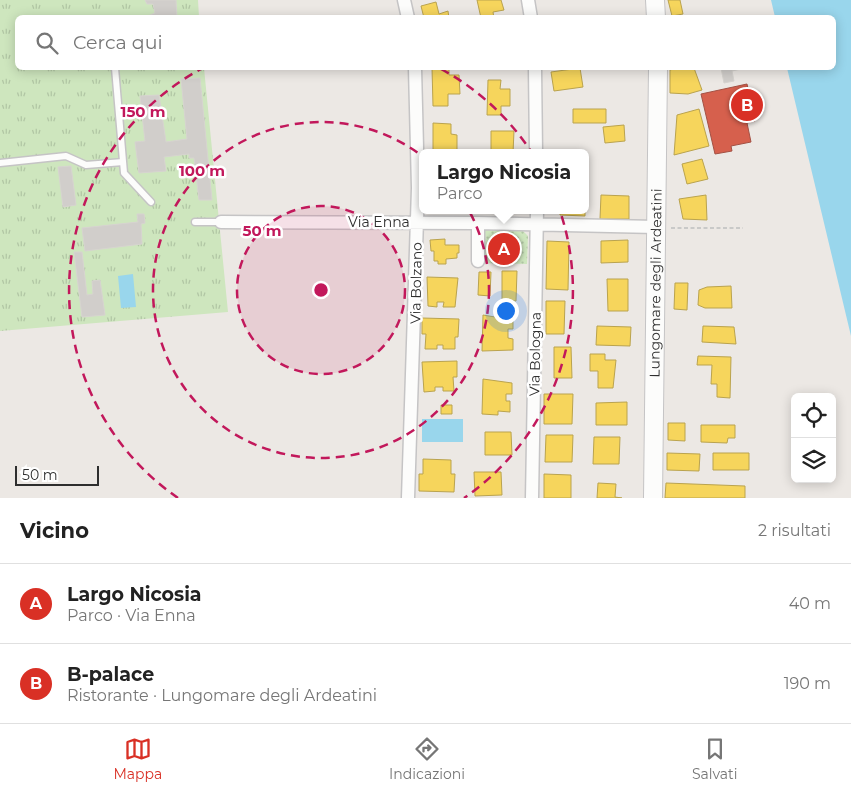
<!DOCTYPE html>
<html lang="it">
<meta charset="utf-8">
<style>
body{margin:0;font-family:Montserrat,sans-serif;background:#f6f6f6;color:#222}
.controls{position:absolute;right:15px;bottom:15px;display:grid;overflow:hidden;border-radius:8px;box-shadow:0 2px 12px #0003}
.controls button{width:45px;height:45px;display:grid;place-items:center;padding:0;border:0;border-bottom:1px solid #e0e0e0;background:#fff;color:#222;font:25px sans-serif}
.scale{position:absolute;left:15px;bottom:12px;width:84px;box-sizing:border-box;padding-left:5px;border:2px solid #2e2e2e;border-top:0;font-size:14px;line-height:18px;white-space:nowrap;color:#2e2e2e;-webkit-text-stroke:4px #fff;paint-order:stroke}
.you{position:absolute;left:505px;top:310px;width:18px;height:18px;margin:-12px;border:4px solid #fff;border-radius:50%;background:#1a73e8;box-shadow:0 0 0 8px #1a73e833}
.badge{display:grid;place-items:center;width:32px;height:32px;border-radius:50%;background:#d93025;color:#fff;font-size:16px;font-weight:700}
.pin{position:absolute;translate:-50% -50%;border:2px solid #fff;box-shadow:0 1px 5px #0006}
.popup{position:absolute;left:419px;top:149px;width:170px;height:65px;box-sizing:border-box;display:grid;place-content:center;border-radius:8px;background:#fff;filter:drop-shadow(0 1px 4px #0005);font-size:16px;white-space:nowrap;color:#767676}
.popup b{font-size:19px;color:#222}
.popup::after{content:'';position:absolute;left:50%;top:100%;margin-left:-10px;border:10px solid transparent;border-top-color:#fff}
.list{margin:0;padding:0;list-style:none}
h2{display:flex;justify-content:space-between;align-items:center;height:65px;margin:0;padding:0 20px;font-size:21px}
h2 small{font-size:16px;font-weight:400;color:#767676}
.list li{display:grid;grid-template-columns:32px 1fr auto;gap:15px;align-items:center;box-sizing:border-box;height:80px;padding:0 20px;border-top:1px solid #e0e0e0}
.list b{display:block;font-size:19px;white-space:nowrap}
.list p{margin:0;font-size:16px;white-space:nowrap;color:#767676}
.list em{font-size:16px;font-style:normal;color:#767676}
.icon{flex:none;width:28px;height:28px;fill:none;stroke:currentColor;stroke-width:2;stroke-linecap:round;stroke-linejoin:round}
.map{position:relative;flex:none;width:851px;height:498px;overflow:hidden}
.search{position:absolute;background:#fff;box-shadow:0 2px 12px #0003;left:15px;right:15px;top:15px;height:55px;display:flex;align-items:center;gap:12px;box-sizing:border-box;padding:0 18px;border-radius:8px;color:#767676;font-size:19px}
.sheet{height:225px;background:#fff}
nav{display:flex;justify-content:space-around;align-items:center;box-sizing:border-box;height:70px;border-top:1px solid #e0e0e0;background:#fff;font-size:14px;color:#767676}
nav a{display:grid;justify-items:center;gap:2px}
nav .on{color:#d93025}
.map>svg:first-child{display:block}
.grass{fill:url(#grass-tufts)}
.park{fill:url(#park-dots)}
.water{fill:#99d6ec}
.homes{fill:#f6d55c;stroke:#baa34e}
.shops{fill:#d6604d;stroke:#a45144}
.building{fill:#d1cecb;stroke:#d7d4d0}
.lines{fill:none;stroke-linecap:round;stroke-linejoin:round}
.service-casing{stroke:#c5c4c5;stroke-width:9}
.minor-casing{stroke:#c5c4c5;stroke-width:15}
.secondary-casing{stroke:#c5c4c5;stroke-width:20}
.path{stroke:#c9c9c8;stroke-width:2;stroke-dasharray:4 2.5;stroke-linecap:butt}
.service{stroke:#fcfcfb;stroke-width:6}
.minor{stroke:#fcfcfb;stroke-width:12}
.secondary{stroke:#fcfcfb;stroke-width:18}
.ring{fill:none;stroke:#c2185b;stroke-width:2.5;stroke-dasharray:9 6}
.labels{text-anchor:middle;dominant-baseline:central;stroke-width:5;stroke-linejoin:round;paint-order:stroke}
.street-label{font-size:14px;fill:#2e2e2e;stroke:#fff}
.centre{fill:#c2185b;stroke:#fff;stroke-width:2.5}
.ring-label{font-size:15px;text-anchor:middle;font-weight:bold;fill:#c2185b;stroke:#fff;stroke-width:5;stroke-linejoin:round;paint-order:stroke}
</style>
<div class="map">
<svg width="851" height="498" viewBox="0 0 851 498">
<defs>
<pattern id="grass-tufts" width="24" height="20" patternUnits="userSpaceOnUse" patternTransform="scale(1.25)"><rect width="24" height="20" fill="#cee6be"/><path d="M3 7l-1-3M5 7V3M7 7l1-3M15 17l-1-3M17 17v-4M19 17l1-3" fill="none" stroke="#b1c6a4"/></pattern>
<pattern id="park-dots" width="8" height="8" patternUnits="userSpaceOnUse" patternTransform="scale(1.25)"><rect width="8" height="8" fill="#cee6be"/><path d="M2 2h.1M6 6h.1" fill="none" stroke="#b1c6a4" stroke-width="1.8" stroke-linecap="round"/></pattern>
</defs>
<rect width="100%" height="100%" fill="#ece8e4"/>
<path class="grass" d="M0,0H198L199,17L18,18V68H204L228,312L0,331Z"/>
<path class="park" d="M482,230L523,231L528,236L527,264L481,263Z"/>
<path class="water" d="M771,0H851V336L787,68H834V18L775,17Z
M133,274L136,307L121,308L118,276Z
M422,419H463V442H422Z"/>
<path class="homes" d="M477,0H501L504,10L493,12L494,18H481Z
M668,0H680L683,14L672,16Z
M436,2L439,14L448,11L449,18H424L421,6Z
M432,68H449V75H459L460,94H448V106H433Z
M580,68L583,87L554,91L551,72Z
M677,68H694L702,90L688,94L670,93V70Z
M488,80H501L500,89H510V106H501V115H487Z
M573,109H606V123H573Z
M699,109L709,146L674,155L677,115Z
M433,123L451,124V134L457,135V153H433Z
M624,125L625,141L605,143L603,127Z
M491,131H514L513,153H491Z
M702,159L708,179L687,184L682,164Z
M601,195L629,196V219H600Z
M706,195L707,220L683,219L679,199Z
M585,202V216L560,215V210H585Z
M445,239V245H459V253H457V258L446,259V264H438V261H434V251H431L430,240Z
M628,240V262L601,263V241Z
M547,241L569,242L568,290L546,289Z
M502,271H517L516,301H502Z
M479,272H491L490,296L478,295Z
M427,277L458,278L455,307H443L444,302H437V307L428,306Z
M607,279H628V311H608Z
M675,283H688L687,310L674,309Z
M731,286L732,308H705L698,305L699,290L707,287Z
M546,301H565L564,334H546Z
M483,315L513,320V329H508V338L513,339V350L482,351Z
M422,318L459,319L458,337H455V349H443V345H437V349H425L426,334H422Z
M597,326L631,327L630,346L596,345Z
M703,326L734,327L736,344L702,342Z
M554,347H571L572,378H554Z
M590,354H605V360H616L613,388H598V371H590Z
M698,356L731,357L730,398L717,397V384H711L712,365H697Z
M457,361V377H453L454,391H443V387H435V391L424,392L422,362Z
M483,379L512,383V394H506V401H510V412L498,411V415L482,414Z
M544,394H573L572,424H544Z
M627,402V425H596V403Z
M441,405H452V414H441Z
M668,423H685V441L668,440Z
M701,425H735V438H728L727,443L701,442Z
M485,432H511L512,455H485Z
M546,435H573L572,462H545Z
M594,437H620L619,464H593Z
M667,453L700,454L699,471L667,470Z
M713,453H749V470H713Z
M423,459L451,460V474H455L454,492L419,491V474H423Z
M474,472H501L502,495L475,496Z
M544,474L571,475V498H544Z
M598,483L616,484L615,497L622,498H597Z
M666,483L745,486V498H665Z"/>
<path class="shops" d="M747,84L755,121L747,123L751,142L731,146L732,151L715,154L701,94Z"/>
<path class="building" d="M145,0H176L177,18H143L155,13L153,4H147Z
M721,68H740L741,69L732,71L734,81L724,83Z
M200,78L212,200H199L194,158H189V154L164,157L166,171L139,173L135,142L145,141L140,96L159,95L166,142L187,139L181,79Z
M71,166L76,205L63,207L58,167Z
M137,214H144L145,223L141,224L142,244L85,251L82,228L138,222Z
M74,252H82L87,295L93,294L92,281L100,280L105,315L82,317Z"/>
<g class="lines">
<defs>
<path id="service" d="M115,68L124,173L151,202
M0,163L66,156L86,165L123,162
M195,222H221"/>
<path id="minor" d="M404,0L408,18
M528,0L531,18
M535,68L536,153
M221,222L478,223L656,227
M478,223V261
M408,498L418,188L415,68
M532,498L537,210"/>
<g id="secondary">
<path d="M655,0L656,18"/>
<path id="s1" d="M653,498L658,68"/>
</g>
</defs>
<use href="#service" class="service-casing"/>
<use href="#minor" class="minor-casing"/>
<use href="#secondary" class="secondary-casing"/>
<path class="path" d="M671,228H743"/>
<use href="#service" class="service"/>
<use href="#minor" class="minor"/>
<use href="#secondary" class="secondary"/>
</g>
<circle cx="321" cy="290" r="84" fill="#c2185b" fill-opacity=".12"/>
<g class="ring">
<circle cx="321" cy="290" r="84"/>
<circle cx="321" cy="290" r="168"/>
<path d="M178 498A252 252 0 0 1 201 69M441 69A252 252 0 0 1 464 498"/>
</g>
<g class="labels">
<g class="street-label">
<text x="379" y="222">Via Enna</text>
<text transform="translate(416 283) rotate(-89)">Via Bolzano</text>
<text stroke="none"><textPath href="#s1" startOffset="215">Lungomare degli Ardeatini</textPath></text>
<text transform="translate(535 354) rotate(-89)">Via Bologna</text>
</g>
</g>
<circle cx="321" cy="290" r="8" class="centre"/>
<g class="ring-label">
<text x="143" y="117">150 m</text>
<text x="202" y="176">100 m</text>
<text x="262" y="236">50 m</text>
</g>
</svg>
<div class="controls">
<button><svg class="icon" aria-label="locate" viewBox="0 0 24 24"><circle cx="12" cy="12" r="6"/><path d="M12 2v4M12 18v4M2 12h4M18 12h4"/></svg></button>
<button><svg class="icon" aria-label="layers" viewBox="0 0 24 24"><path d="M12 4l9 5-9 5-9-5zM3 14l9 5 9-5"/></svg></button>
</div>
<div class="scale">50 m</div>
<div class="you"></div>
<div class="pin badge" style="left:504px;top:249px">A</div>
<div class="popup"><b>Largo Nicosia</b>Parco</div>
<div class="pin badge" style="left:747px;top:105px">B</div>
<div class="search"><svg class="icon" aria-label="search" viewBox="0 0 24 24"><circle cx="10" cy="10" r="6"/><path d="M15 15l6 6"/></svg>Cerca qui</div>
</div>
<section class="sheet">
<h2>Vicino<small>2 risultati</small></h2>
<ul class="list">
<li><span class="badge">A</span><div><b>Largo Nicosia</b><p>Parco · Via Enna</p></div><em>40 m</em></li>
<li><span class="badge">B</span><div><b>B-palace</b><p>Ristorante · Lungomare degli Ardeatini</p></div><em>190 m</em></li>
</ul>
</section>
<nav>
<a class="on"><svg class="icon" aria-label="map" viewBox="0 0 24 24"><path d="M3 6l6-2 6 2 6-2v14l-6 2-6-2-6 2zM9 4v14M15 6v14"/></svg>Mappa</a>
<a><svg class="icon" aria-label="directions" viewBox="0 0 24 24"><path d="M12 3l9 9-9 9-9-9zM9 14v-3h6M13 9l2 2-2 2"/></svg>Indicazioni</a>
<a><svg class="icon" aria-label="saved" viewBox="0 0 24 24"><path d="M7 4h10v16l-5-4-5 4z"/></svg>Salvati</a>
</nav>
